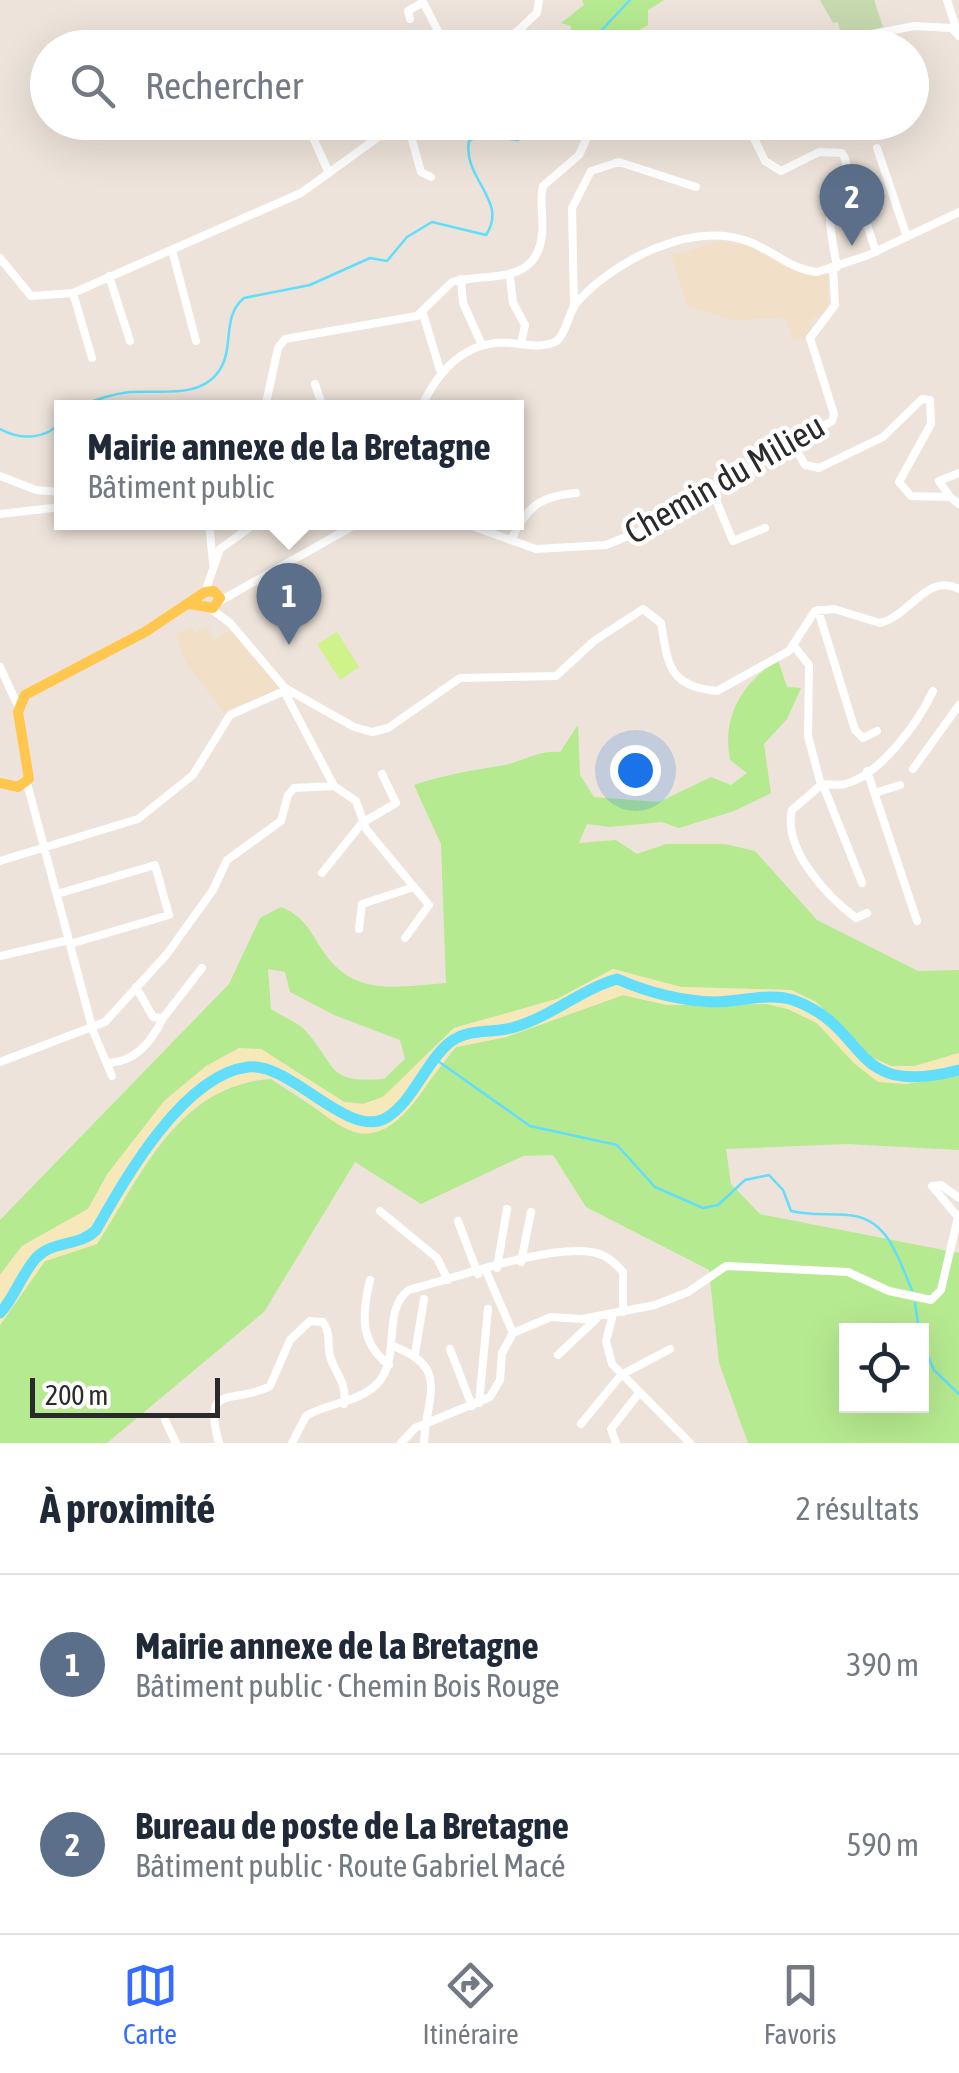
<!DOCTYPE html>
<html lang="fr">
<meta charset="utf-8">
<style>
body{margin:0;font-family:"Asap Condensed",sans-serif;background:#f6f6f7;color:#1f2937}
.controls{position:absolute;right:30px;bottom:30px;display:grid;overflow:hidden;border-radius:0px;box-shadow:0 10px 40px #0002}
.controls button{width:90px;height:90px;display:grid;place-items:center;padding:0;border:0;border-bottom:2px solid #e0e1e3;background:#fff;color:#1f2937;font:50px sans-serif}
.scale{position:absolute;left:30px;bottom:25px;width:190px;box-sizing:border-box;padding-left:10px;border:5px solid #2a2a2a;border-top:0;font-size:28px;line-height:35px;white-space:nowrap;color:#2a2a2a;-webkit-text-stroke:8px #fff;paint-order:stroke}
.you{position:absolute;left:635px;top:770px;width:35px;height:35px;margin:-25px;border:8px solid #fff;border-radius:50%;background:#1a73e8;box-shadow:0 0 0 15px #1a73e833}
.badge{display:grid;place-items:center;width:65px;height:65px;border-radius:50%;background:#356bff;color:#fff;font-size:32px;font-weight:700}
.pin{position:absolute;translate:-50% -82px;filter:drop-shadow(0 2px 5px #0008)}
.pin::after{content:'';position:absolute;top:52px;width:35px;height:30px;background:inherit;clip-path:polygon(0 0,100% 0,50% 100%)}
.popup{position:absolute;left:54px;top:400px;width:470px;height:130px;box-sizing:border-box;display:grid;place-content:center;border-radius:0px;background:#fff;filter:drop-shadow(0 2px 8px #0005);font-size:32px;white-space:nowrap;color:#747a83}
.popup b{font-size:38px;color:#1f2937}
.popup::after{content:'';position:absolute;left:50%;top:100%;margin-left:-20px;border:20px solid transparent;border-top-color:#fff}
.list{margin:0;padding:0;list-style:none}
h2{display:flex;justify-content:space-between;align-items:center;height:130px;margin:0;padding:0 40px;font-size:42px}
h2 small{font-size:32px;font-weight:400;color:#747a83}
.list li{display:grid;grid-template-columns:65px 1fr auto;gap:30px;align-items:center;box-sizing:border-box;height:180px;padding:0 40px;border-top:2px solid #e0e1e3}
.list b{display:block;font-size:38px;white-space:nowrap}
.list p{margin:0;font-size:32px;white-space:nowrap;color:#747a83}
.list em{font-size:32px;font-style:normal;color:#747a83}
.icon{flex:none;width:55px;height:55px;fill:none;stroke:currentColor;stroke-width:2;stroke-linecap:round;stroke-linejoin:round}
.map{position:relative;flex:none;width:959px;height:1443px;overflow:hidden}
.search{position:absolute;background:#fff;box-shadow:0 10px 40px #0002;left:30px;right:30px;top:30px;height:110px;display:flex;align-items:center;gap:25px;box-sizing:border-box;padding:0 35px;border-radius:55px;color:#747a83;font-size:38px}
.sheet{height:490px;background:#fff}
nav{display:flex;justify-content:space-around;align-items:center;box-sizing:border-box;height:140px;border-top:2px solid #e0e1e3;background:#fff;font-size:28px;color:#747a83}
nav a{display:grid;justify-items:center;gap:5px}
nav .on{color:#356bff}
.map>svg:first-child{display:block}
.education{fill:#f1e0c7}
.green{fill:#b6ea90;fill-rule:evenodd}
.sand{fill:#f6e8b9}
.cemetery{fill:#c7d9af}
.pitch{fill:#cff28b}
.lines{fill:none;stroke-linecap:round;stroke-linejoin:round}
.stream{stroke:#62defb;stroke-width:2.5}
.river{stroke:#62defb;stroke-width:11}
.minor{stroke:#fff;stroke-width:8}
.major{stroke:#ffc74e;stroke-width:10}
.labels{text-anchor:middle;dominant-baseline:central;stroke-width:9;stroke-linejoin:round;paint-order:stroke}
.street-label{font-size:35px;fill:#2a2a2a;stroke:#fff}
</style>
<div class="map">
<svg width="959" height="1443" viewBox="0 0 959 1443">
<rect width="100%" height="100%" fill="#ede3da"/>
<path class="education" d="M717,241L747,245L800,273L828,275L829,310L809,321L811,330L804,338L793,340L785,318L732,320L687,306L670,252L679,254Z
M192,627L195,633L208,627L213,639L233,630L277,686L275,692L231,709L227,716L187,665L175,635Z"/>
<path class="green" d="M582,0H664L648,10V25L610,47H570L571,26L561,23L584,5Z
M778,660L787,687L801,688L787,719L764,744L771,793L734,811L679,828L662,822L609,827L587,824L579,843L616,840L637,854L666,844H725L755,851L817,920L918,971L959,970V1053L915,1066H891L871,1057L816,1002L791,990L681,987L613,969L557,999L454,1028L383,1097L363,1104L344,1102L261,1049L108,1173L88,1209L22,1246L0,1275V1220L229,984L260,918L281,907C301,915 309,928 319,945C351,998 392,987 446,983L441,844L414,785C443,775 469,771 499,766C521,763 537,750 560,752L578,725L580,775L594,797L659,802L711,777L731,785L747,773L730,760C722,716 741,684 778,660ZM268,969L285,972L290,992L334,1015L400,1040L405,1059L384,1079C326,1084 337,1066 305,1030C297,1022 281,1016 271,1009Z
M623,995L667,1005L767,1004L788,1009L817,1023L855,1064L905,1084L959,1076V1150L847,1144L726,1149L731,1184L760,1214L959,1253V1443H748L719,1363L709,1270L586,1207L553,1155L523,1156L421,1204L355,1162L264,1312L107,1443H0V1325L45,1261L97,1244C142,1176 177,1085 271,1079L341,1125L415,1099L456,1047L506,1037ZM846,1330H922V1406H846Z"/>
<path class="sand" d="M613,969L681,987L791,990L816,1002L871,1057L891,1066H915L959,1053V1076L905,1084L878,1082L855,1064L817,1023L788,1009L767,1004L667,1005L623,995L506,1037L456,1047C431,1071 410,1126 372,1133C348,1138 323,1113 305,1100C296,1093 283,1082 272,1079C263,1077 251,1081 242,1084C167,1105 136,1184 97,1244L45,1261L0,1325V1275L22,1246L88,1209L108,1173L164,1101L206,1066L239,1048L261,1049L344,1102L363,1104L383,1097L454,1028L557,999Z"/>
<path class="cemetery" d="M820,0H874L883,27L841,37L838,22L833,23Z"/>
<path class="pitch" d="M304,601L311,612L297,631L287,628L279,615Z
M337,632L359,667L340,680L317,644Z"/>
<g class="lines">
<path class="stream" d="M585,48L630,0
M76,408C94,400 110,394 130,392C159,390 200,399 219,371C235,348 221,317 244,298L310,285L370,258L387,261L407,237L432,222L486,235C509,201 462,178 469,141L481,135L518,140L542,122
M0,429C21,440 45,440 61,422
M435,1059L530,1126L617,1145L655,1187L703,1208L718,1205L745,1180L769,1175L783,1190L791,1211C810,1216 829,1213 848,1215C889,1218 898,1259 912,1290
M915,1303L919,1330
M922,1343L934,1370L959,1394"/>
<path class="river" d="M0,1313C15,1297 22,1273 37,1257C54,1240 79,1247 96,1230C125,1179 183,1075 248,1067C291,1062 348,1140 386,1118C413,1102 425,1063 449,1043C469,1027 493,1034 515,1027C552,1016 580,990 617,979C647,992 682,1001 715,1002C739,1002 770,992 793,1000C872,1028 846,1099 959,1070"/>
<path class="minor" d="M947,0L957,31
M410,19L408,11L423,2
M413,48L439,33L422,0
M499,48L537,13L539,0
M682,48L694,42L742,46L844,40L914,26L952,28L959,36
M306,122L329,173
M407,122L421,172L431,177
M746,122L765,161L781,171L819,152L842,153C856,173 831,190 830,211C829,230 834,249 837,267
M877,148L907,237
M859,200L876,252
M172,250L196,341
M0,258L31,296L73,293L301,193L399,122
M109,276L130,341
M510,277L513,303L525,325L521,344
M461,279L463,303L482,345
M73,293L92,358
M574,306L572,208L591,171L619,162L696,187
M423,314L441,373
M315,384L323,408
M265,408L278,348L285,339L417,316L452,282C487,272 536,287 542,235C544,218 539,202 543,186L579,155L594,122
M421,408C438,370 467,339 510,343C527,344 541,349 557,341C568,330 568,312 578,301C616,260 691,221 747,241C771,249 791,270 817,272L866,256L959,212
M516,413H517
M792,443L805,465L819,468L883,437L922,399L930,400L931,424L899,482L911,496L950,497L959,504
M0,476L36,490L61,492
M711,488L733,541L765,528
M950,497L939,481L959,473
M0,514L61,507
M209,522L213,563
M461,522L536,549L606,545L645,529L832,421L834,414L810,338L835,305L833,268
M511,540C526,507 540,496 576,493
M205,592L220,549L257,522
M220,601L360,522
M210,608L230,623L285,688L354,727L372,732L388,728L460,678L556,676L594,641L643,609L661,623C668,663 667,686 717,691L789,651L815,611L834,609L880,623C910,616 927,572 959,589
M818,610L855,730L863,738L877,731
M793,645L809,665L808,736L821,785
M0,667L18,706
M284,691L334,786L356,801L366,829L414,887L362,904L359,929
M913,769L959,705
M867,771L917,921
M27,783L93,1031L112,1076
M821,785L792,810C783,850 827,896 856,918L867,913
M821,785C829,783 836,786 845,784C880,775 918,723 933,691
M823,785L862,883
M875,793L900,785
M0,861L138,819L193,775L230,715L284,691
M322,873L362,823L396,803L382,774
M57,894L155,865L169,915L70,944
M405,938L429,905L414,887
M0,956L69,940
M136,987L153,1017L163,1018L202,968
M0,1062L105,1022L167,954L213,890L227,860L281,821L288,795L294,788L334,786
M107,1063C135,1062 151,1043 163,1018
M380,1211L437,1258L448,1280
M458,1221L478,1274
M521,1262L531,1212
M497,1268L507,1209
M486,1271L513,1333
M370,1280C362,1314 359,1342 389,1365
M613,1314L606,1341L612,1364L690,1443
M393,1346C451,1368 426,1395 424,1443
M450,1349L472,1406
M415,1354L424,1299
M558,1355L597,1318
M479,1403L488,1309
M165,1420L176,1443
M581,1424L621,1375L670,1349
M219,1443C201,1380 234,1406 270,1386L290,1340L310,1321L323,1322C331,1333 327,1343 330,1356C336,1376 347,1381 344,1404
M292,1443L306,1416C329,1402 356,1404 377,1384C402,1359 381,1309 409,1290C455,1278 546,1245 591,1252C605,1254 613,1261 623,1272V1312
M401,1443L415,1428L490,1397L500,1380L502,1353L513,1333L551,1317L582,1319L655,1305L688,1292L726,1266L848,1272L889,1291L931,1300L941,1290L958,1217L932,1186L941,1185L959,1198
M616,1443L611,1429L639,1393"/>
<path class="major" d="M0,783L18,787L29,779L18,712L25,695L145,632L205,592L214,591L220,598L213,608L190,604"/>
</g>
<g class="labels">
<g class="street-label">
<text transform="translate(724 478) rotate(-30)">Chemin du Milieu</text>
</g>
</g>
</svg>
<div class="controls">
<button><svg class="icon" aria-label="locate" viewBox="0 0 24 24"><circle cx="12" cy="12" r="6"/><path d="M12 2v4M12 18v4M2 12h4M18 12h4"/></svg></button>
</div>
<div class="scale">200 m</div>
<div class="you"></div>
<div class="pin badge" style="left:289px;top:645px;background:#5c6f8a">1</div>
<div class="popup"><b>Mairie annexe de la Bretagne</b>Bâtiment public</div>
<div class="pin badge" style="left:852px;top:246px;background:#5c6f8a">2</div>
<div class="search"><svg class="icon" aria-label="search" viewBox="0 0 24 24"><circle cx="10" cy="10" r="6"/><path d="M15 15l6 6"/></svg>Rechercher</div>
</div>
<section class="sheet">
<h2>À proximité<small>2 résultats</small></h2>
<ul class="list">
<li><span class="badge" style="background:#5c6f8a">1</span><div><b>Mairie annexe de la Bretagne</b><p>Bâtiment public · Chemin Bois Rouge</p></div><em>390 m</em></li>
<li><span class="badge" style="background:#5c6f8a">2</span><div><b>Bureau de poste de La Bretagne</b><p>Bâtiment public · Route Gabriel Macé</p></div><em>590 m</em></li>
</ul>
</section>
<nav>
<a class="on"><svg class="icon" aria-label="map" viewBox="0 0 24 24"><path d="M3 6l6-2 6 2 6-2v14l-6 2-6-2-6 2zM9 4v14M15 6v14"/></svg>Carte</a>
<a><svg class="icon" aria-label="directions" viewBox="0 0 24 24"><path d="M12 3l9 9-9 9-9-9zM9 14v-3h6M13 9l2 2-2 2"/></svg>Itinéraire</a>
<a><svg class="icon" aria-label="saved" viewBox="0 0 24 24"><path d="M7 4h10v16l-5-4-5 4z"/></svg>Favoris</a>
</nav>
